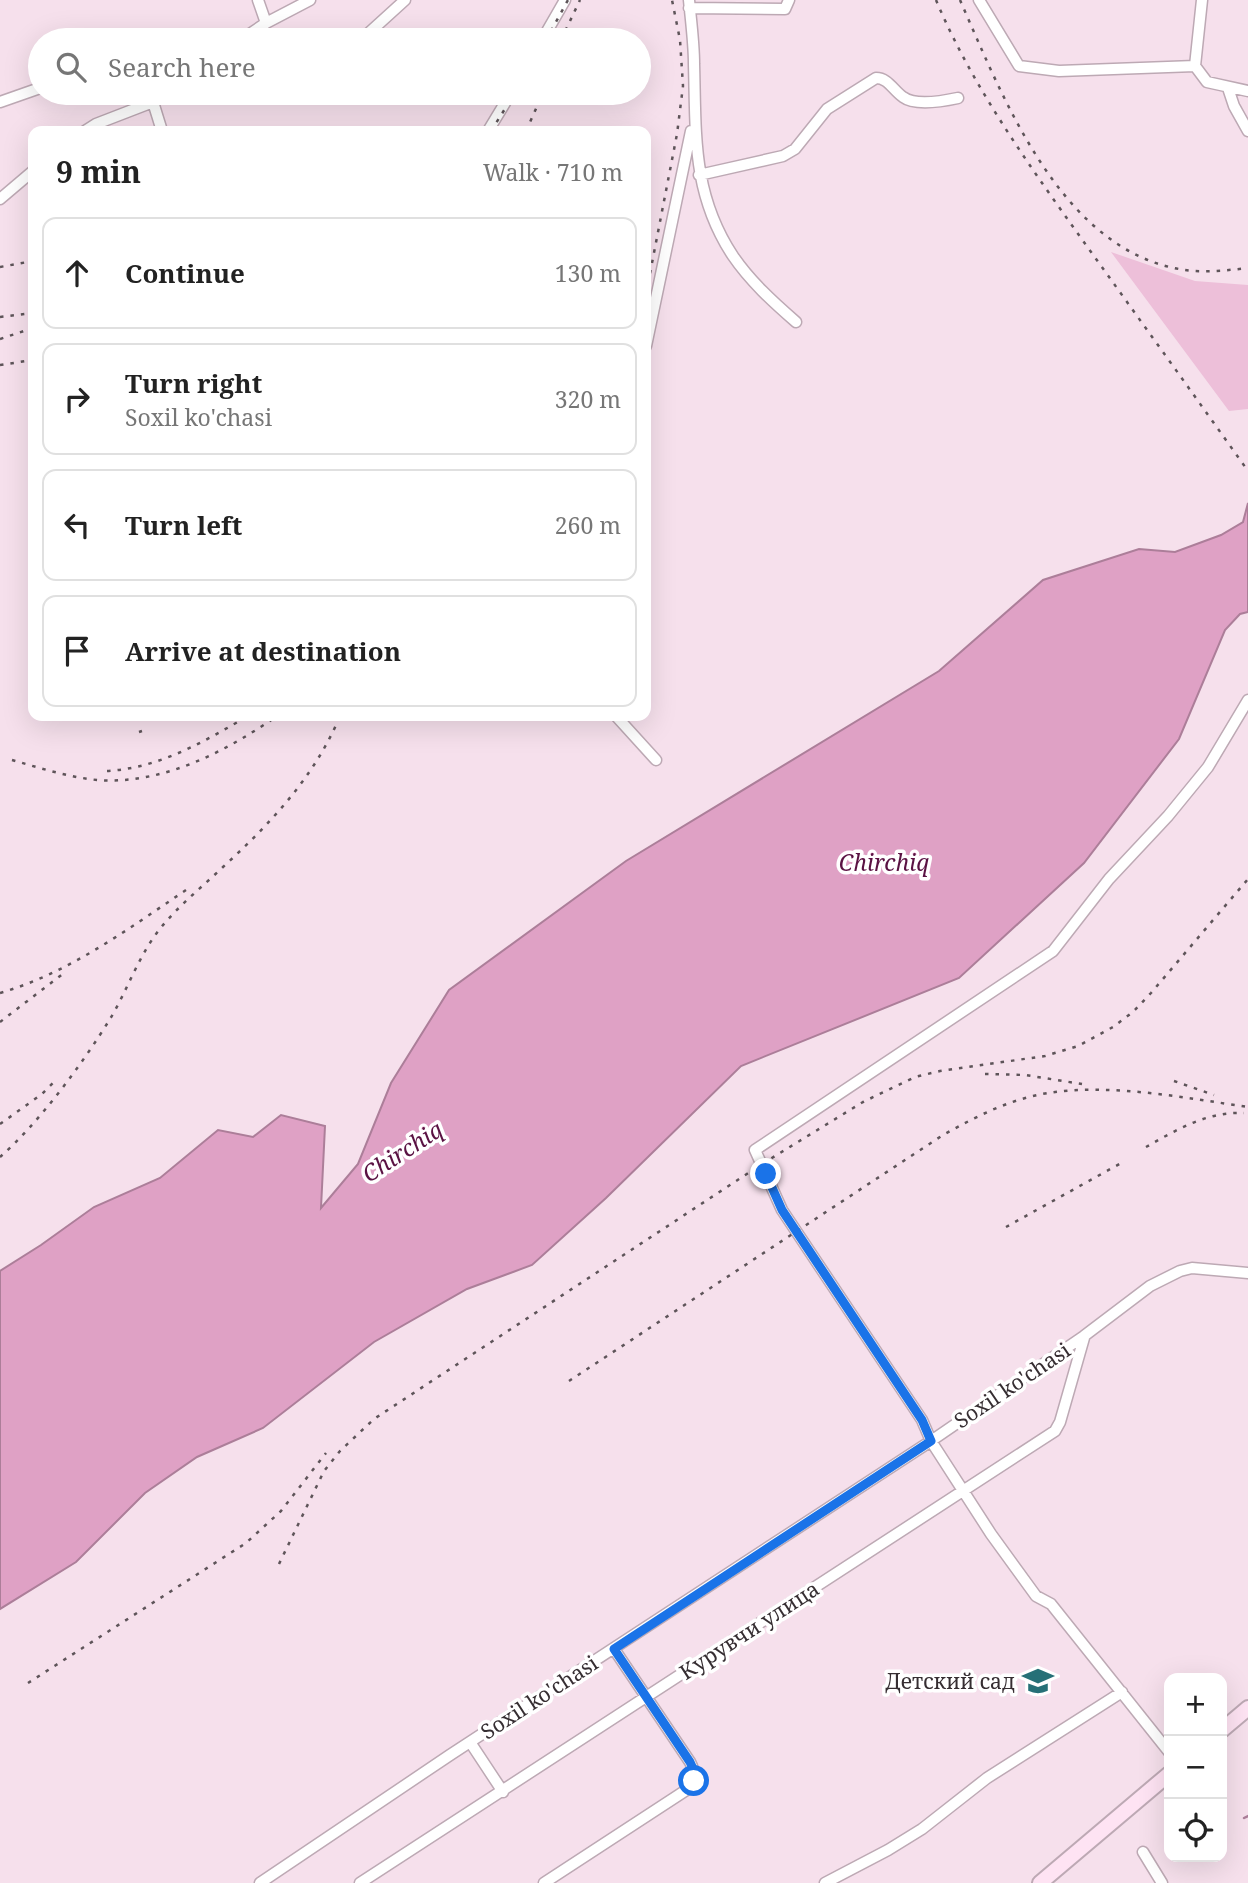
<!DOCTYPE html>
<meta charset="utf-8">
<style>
body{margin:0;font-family:"Noto Serif",serif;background:#f2f2f2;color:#222}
.controls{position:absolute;right:21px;bottom:21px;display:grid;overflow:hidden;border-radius:14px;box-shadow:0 7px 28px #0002}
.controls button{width:63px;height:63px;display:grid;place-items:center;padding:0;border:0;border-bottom:2px solid #e0e0e0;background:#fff;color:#222;font:35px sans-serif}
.stop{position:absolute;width:21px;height:21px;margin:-16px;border:5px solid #1a73e8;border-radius:50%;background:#fff}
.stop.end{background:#1a73e8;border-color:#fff;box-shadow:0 2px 7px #0008}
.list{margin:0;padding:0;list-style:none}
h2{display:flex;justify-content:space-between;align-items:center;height:91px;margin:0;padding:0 28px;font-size:30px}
h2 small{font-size:23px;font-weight:400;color:#767676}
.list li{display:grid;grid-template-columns:46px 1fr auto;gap:21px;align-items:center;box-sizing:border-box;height:112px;margin:0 14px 14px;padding:0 14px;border:2px solid #e0e0e0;border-radius:14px}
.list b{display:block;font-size:26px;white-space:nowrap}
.list p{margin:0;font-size:23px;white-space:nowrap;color:#767676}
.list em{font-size:23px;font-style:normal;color:#767676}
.icon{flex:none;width:38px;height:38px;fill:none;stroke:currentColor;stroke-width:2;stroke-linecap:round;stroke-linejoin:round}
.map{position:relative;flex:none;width:1248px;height:1883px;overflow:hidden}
.search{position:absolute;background:#fff;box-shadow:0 7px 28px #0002;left:28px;top:28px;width:623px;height:77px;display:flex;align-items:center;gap:18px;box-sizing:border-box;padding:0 24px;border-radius:38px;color:#767676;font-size:26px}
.panel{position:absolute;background:#fff;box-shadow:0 7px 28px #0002;left:28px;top:126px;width:623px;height:595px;border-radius:14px}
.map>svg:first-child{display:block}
.green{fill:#edbfd9}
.water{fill:#dfa1c5;stroke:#ac7e99;stroke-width:2}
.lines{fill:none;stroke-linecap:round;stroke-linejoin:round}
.stream{stroke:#ac7e99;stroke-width:2.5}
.street-casing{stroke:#bda9b4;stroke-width:13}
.secondary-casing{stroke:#bda9b4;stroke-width:18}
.street{stroke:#fff;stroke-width:10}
.secondary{stroke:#fee3f3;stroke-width:14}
.rail{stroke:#5e5459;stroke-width:2.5;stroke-dasharray:3.5 7;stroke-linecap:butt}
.route{stroke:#1a73e8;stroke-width:9}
.labels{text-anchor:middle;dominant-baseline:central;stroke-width:7;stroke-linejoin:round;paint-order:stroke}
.street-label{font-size:21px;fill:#362e32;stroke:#fff}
.poi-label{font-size:21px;fill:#362e32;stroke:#fff;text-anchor:end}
.water-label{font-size:23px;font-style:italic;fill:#5a1243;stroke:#fff}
</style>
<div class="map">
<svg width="1248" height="1883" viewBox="0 0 1248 1883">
<rect width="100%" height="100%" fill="#f6e0ec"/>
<path class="green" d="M1111,252L1195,281L1248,285V409L1229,411Z"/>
<path class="water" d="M1248,503V612L1240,614L1225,630L1179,739L1084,863L959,978L741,1066L606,1198L532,1265L467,1289L374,1342L263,1428L197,1457L145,1493L76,1562L0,1609V1271L41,1245L94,1207L160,1178L218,1130L253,1137L281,1115L325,1126L321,1208L358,1164L391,1083L449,990L626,861L939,671L1043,580L1139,549L1175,552L1221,535L1243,522Z"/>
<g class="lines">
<path class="stream" d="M1244,1818L1248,1816"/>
<defs>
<path id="street" d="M258,0L266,23
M689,0C691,21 694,43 694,64C696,135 692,194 733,256C750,281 773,302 796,322
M979,0L1019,66L1059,71L1195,66L1207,82L1248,91
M689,8L785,9L789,0
M241,40L266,23L310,0
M361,40L405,0
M542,40L565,0
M1195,66L1202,0
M1228,88L1234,106L1248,131
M0,102L40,88
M85,131L96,124L153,102L162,131
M488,131L511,93
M699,175L783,156L795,149L827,109L876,78C888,78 893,90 903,97C915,106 944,101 958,98
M0,199L33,171
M646,346L691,131
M616,716L656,760
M470,1742L503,1792
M1169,1752L1051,1604L1036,1596L991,1534L931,1441L922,1420L782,1210L755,1150L1053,951L1109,879L1168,816L1208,767L1248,700
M1143,1852L1162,1883
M260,1883L450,1755L931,1441L1084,1336L1150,1286L1180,1271L1192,1268L1248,1273
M360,1883L1055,1431L1060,1422L1084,1338
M544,1883L691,1787C696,1777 695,1772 690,1762L614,1649
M825,1883L888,1850L922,1829L987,1778L1122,1692"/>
<path id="secondary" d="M1222,1730L1248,1708
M1040,1883L1169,1774"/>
</defs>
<use href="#street" class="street-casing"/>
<use href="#secondary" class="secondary-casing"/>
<use href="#street" class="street"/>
<use href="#secondary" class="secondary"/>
<path class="rail" d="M936,0C973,88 1031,168 1086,245C1140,320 1194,395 1248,471
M960,0C1005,102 1065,260 1194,271C1212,272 1230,270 1248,268
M546,40L568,0
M561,40L580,0
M491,131L515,93
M526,131L543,93
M0,267L33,261
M646,294L677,134L683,86L680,40L672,0
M0,317L33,313
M0,339L33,328
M0,365L33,360
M162,719L168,716
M139,732L142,731
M12,760C40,768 68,777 97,780C162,785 225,752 277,716
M107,771C160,768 203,742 248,716
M0,993C69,973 128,929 186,890
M0,1022L64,973
M985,1074L1025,1075L1082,1084
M1174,1081L1214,1095
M0,1124L42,1094L57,1079
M1146,1147C1176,1130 1208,1111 1244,1113
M0,1157C38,1124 83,1063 110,1019C127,991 138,957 159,930C178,906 201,888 223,867C271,823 315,776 340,716
M1006,1227L1123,1162
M569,1381L943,1135C977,1116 1010,1099 1048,1093C1110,1083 1186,1098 1248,1107
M279,1564L324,1471L340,1451L374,1419L762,1164L863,1102L915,1077L940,1071L1045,1056L1078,1046L1113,1027L1133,1012L1151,993L1248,879
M28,1683L246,1543L281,1511L326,1453"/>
</g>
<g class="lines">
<path class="route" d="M694,1781L695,1773L690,1762L614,1649L931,1441L922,1420L782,1210L766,1174"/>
</g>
<defs>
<symbol id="school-bare" viewBox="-9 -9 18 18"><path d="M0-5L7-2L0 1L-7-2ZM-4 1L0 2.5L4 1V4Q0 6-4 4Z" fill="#267077" stroke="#fff" stroke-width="2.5" paint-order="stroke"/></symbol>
</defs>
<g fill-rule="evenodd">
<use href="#school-bare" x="1016" y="1659" width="44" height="44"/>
</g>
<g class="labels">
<g class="street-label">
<text transform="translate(1012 1385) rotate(-34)">Soxil ko'chasi</text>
<text transform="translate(749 1630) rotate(-33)">Курувчи улица</text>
<text transform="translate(539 1697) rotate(-33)">Soxil ko'chasi</text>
</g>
<g class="poi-label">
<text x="1015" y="1681">Детский сад</text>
</g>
<g class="water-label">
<text x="884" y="862">Chirchiq</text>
<text transform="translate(402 1151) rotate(-33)">Chirchiq</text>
</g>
</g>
</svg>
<div class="controls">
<button>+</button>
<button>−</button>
<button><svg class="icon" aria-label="locate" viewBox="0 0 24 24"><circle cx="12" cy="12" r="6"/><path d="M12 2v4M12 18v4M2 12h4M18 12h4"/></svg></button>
</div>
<div class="stop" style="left:694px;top:1781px"></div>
<div class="stop end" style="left:766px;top:1174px"></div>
<div class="search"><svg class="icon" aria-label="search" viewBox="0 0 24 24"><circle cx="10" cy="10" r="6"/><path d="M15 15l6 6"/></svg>Search here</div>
<section class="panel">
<h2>9 min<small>Walk · 710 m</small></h2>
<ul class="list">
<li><svg class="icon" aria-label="ahead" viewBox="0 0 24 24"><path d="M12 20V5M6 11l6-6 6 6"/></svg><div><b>Continue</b></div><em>130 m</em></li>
<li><svg class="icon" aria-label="right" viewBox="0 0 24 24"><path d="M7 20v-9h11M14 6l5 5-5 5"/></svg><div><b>Turn right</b><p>Soxil ko'chasi</p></div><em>320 m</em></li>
<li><svg class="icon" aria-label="left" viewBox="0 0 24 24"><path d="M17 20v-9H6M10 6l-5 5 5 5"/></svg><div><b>Turn left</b></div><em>260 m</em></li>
<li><svg class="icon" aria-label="arrive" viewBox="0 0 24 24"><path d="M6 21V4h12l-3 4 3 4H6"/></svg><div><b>Arrive at destination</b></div></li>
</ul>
</section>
</div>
